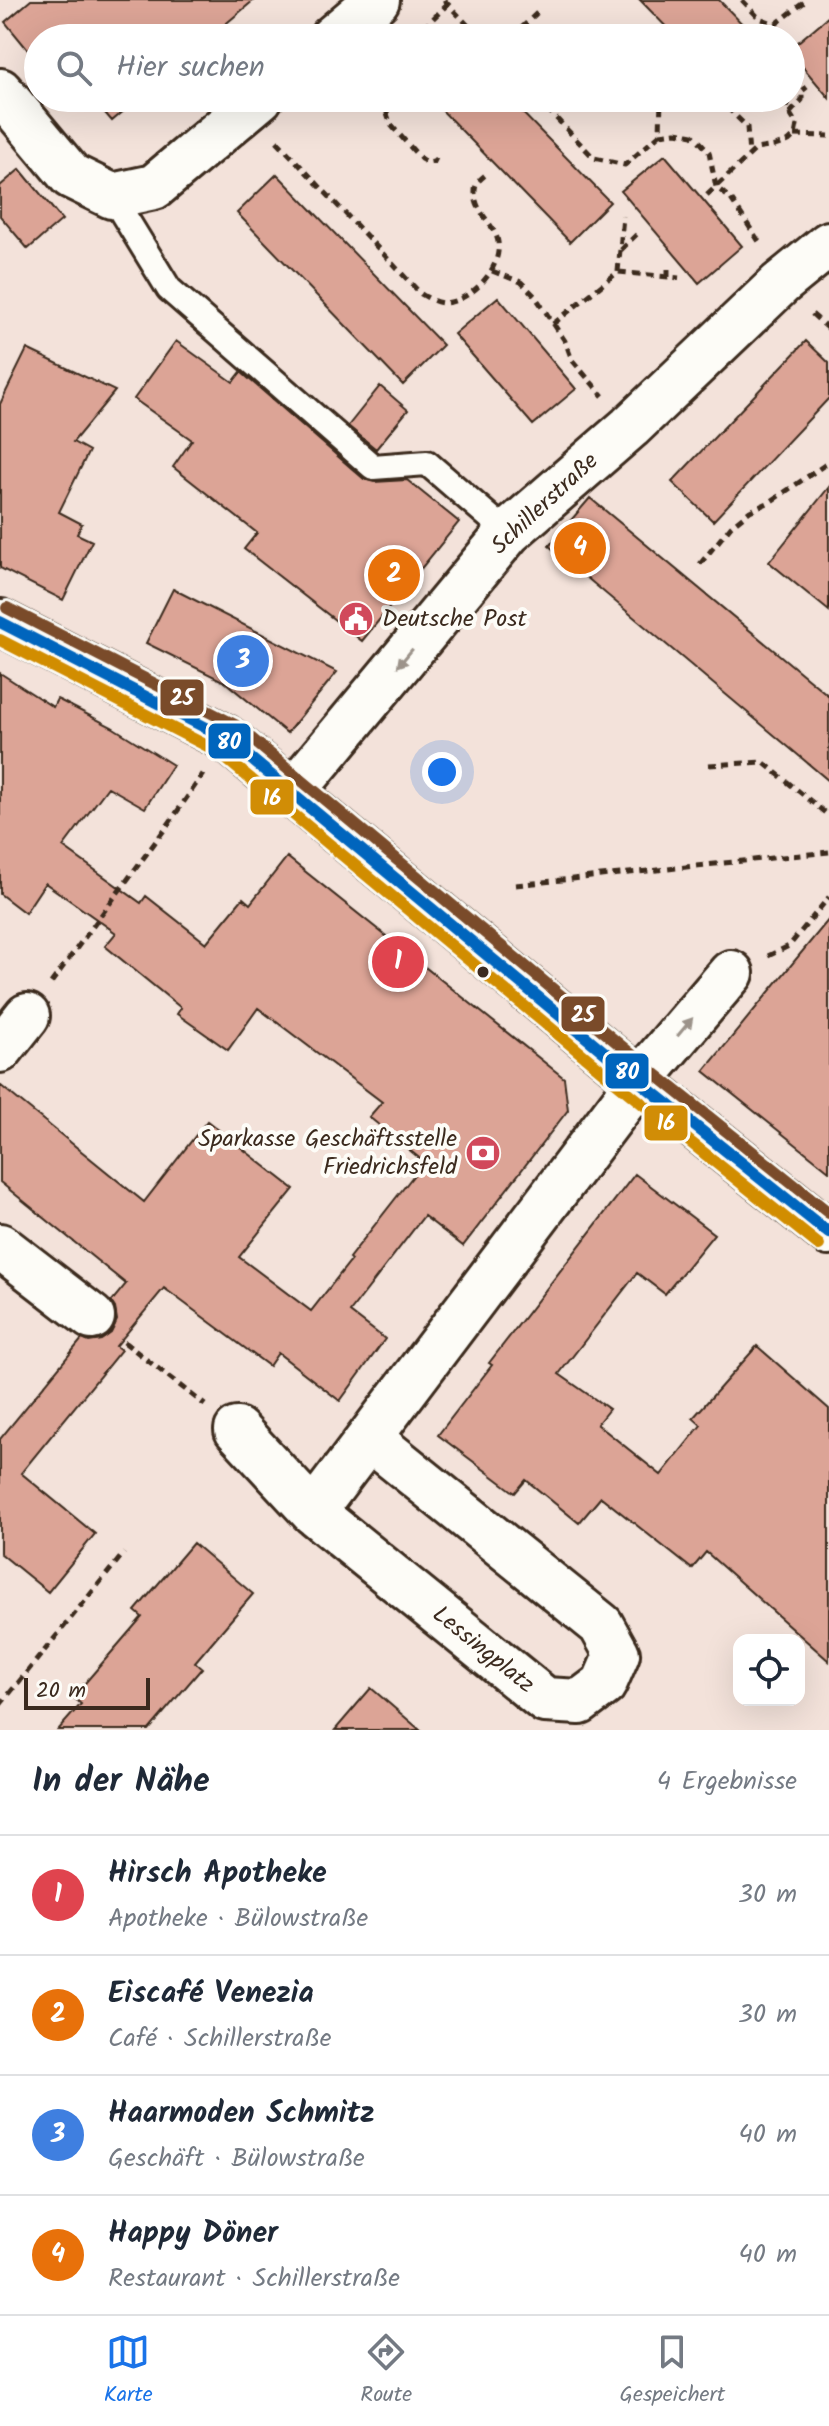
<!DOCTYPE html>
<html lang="de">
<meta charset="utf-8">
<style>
body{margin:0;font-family:Kalam,sans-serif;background:#f6f6f7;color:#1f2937}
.controls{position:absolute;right:24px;bottom:24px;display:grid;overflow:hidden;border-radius:16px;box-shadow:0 8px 32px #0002}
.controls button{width:72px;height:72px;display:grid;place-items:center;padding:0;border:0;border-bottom:2px solid #e0e1e3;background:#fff;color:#1f2937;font:40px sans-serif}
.scale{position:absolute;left:24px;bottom:20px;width:126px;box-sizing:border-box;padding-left:8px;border:4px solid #3b2a1e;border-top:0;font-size:22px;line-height:28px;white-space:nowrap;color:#3b2a1e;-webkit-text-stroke:6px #fdfcf7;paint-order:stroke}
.you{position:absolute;left:442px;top:772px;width:28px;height:28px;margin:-20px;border:6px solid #fff;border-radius:50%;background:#1a73e8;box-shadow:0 0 0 12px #1a73e833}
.badge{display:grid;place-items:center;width:52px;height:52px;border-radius:50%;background:#1a73e8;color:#fff;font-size:26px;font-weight:700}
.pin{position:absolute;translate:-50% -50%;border:4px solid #fff;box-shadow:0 2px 8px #0006}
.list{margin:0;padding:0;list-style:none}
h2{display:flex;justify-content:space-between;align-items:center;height:104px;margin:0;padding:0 32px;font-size:34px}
h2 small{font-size:26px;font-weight:400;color:#747a83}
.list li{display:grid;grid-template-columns:52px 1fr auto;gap:24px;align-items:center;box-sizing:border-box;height:120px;padding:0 32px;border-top:2px solid #e0e1e3}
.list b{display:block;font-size:30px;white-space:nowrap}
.list p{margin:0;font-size:26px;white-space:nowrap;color:#747a83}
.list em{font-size:26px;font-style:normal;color:#747a83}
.icon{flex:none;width:44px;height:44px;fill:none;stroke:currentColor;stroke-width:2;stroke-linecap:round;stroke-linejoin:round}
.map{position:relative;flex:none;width:829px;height:1730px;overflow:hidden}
.search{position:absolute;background:#fff;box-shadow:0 8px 32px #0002;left:24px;right:24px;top:24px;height:88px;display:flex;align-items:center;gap:20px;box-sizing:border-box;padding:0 28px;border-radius:44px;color:#747a83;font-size:30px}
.sheet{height:584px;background:#fff}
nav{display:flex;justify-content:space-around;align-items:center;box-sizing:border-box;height:112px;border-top:2px solid #e0e1e3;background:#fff;font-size:22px;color:#747a83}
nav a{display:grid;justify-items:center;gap:4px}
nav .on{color:#1a73e8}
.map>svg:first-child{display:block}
.building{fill:#dca496;stroke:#3b2a1e;stroke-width:2}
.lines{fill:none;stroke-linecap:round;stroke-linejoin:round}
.lane-casing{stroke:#3b2a1e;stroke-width:30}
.street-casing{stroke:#3b2a1e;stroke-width:50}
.path{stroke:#3b2a1e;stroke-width:5;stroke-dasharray:8 6;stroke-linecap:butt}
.lane{stroke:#fdfcf7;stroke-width:24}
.street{stroke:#fdfcf7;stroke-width:44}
.bus-1-casing{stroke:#fdfcf7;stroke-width:18}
.bus-2-casing{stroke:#fdfcf7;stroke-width:18}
.bus-3-casing{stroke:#fdfcf7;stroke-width:18}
.bus-1{stroke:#0065bd;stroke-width:12}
.bus-2{stroke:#d18d06;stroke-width:12}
.bus-3{stroke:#7a4b2a;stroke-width:12}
.oneway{fill:#9c938a}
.bus-dot{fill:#3b2a1e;stroke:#fdfcf7;stroke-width:3}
.labels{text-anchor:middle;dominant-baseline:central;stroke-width:8;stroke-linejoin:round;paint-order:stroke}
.street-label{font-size:24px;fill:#3b2a1e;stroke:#fdfcf7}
.poi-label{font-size:24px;fill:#3b2a1e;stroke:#fdfcf7;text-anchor:start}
.line-badge{stroke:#fdfcf7;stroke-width:3}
.badge-label{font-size:22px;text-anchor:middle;font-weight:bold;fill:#fff}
</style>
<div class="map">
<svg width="829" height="1730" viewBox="0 0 829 1730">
<rect width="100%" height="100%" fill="#f3e2da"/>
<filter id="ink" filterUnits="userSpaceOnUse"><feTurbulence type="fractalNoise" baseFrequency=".0125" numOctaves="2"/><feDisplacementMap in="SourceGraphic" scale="16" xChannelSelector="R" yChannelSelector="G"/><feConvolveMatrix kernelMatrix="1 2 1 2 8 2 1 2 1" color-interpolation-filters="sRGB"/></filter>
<g filter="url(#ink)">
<path class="building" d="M31,0H254L209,38H38V42L28,50L5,22Z
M640,0H719L756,38H677Z
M829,16V98L791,53V48Z
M92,98H139L112,121Z
M430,98H508L610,202L570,242Z
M665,155L742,246L699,283L621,191Z
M20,169L62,220L28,249L0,216V186Z
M277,174L443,345L403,385L237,213Z
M498,297L576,389L533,425L454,334Z
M176,341L233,382L241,372L364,479L374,482L407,480L459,522L362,641L244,549L257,533L173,467L192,440L134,399Z
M806,341L829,363V398L713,521L672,482Z
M27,349L115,391L73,442L89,451L59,512L82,524L77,534L92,541L63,600L0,568V404Z
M380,386L408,410L376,449L348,426Z
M829,487V611L769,562Z
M590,498L829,696V781L549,546Z
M173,589L337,672L287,733L225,682L146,643Z
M0,673L53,707L57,699L61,701L112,727L173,765L145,808L108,787L63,847L141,903L146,896L206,943L243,898L250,904L287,857L564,1078L568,1110L463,1246L424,1216L350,1312L385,1339L340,1401L278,1353L269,1366L164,1288L116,1346L121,1350L21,1473L95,1534L48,1592L0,1553V1439L82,1339L89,1342L101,1340L111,1333L117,1320L115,1308L111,1302L126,1284L0,1182V1085L144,1202L207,1121L294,1189L239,1257L311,1311L351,1260L349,1258L424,1162L369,1117L382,1102L258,1008L228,1050L177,1014L181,1008L105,946L116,933L45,883L25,913L0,894Z
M829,919V1171L704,1071Z
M635,1174L714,1234L665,1294L637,1273L559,1374L609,1409L597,1424L661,1475L701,1425L693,1418L757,1346L829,1409V1661L706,1552L692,1569L601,1497L579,1523L526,1480L515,1493L438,1435L492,1365L489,1363Z
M193,1543L253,1594L195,1662L202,1668L149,1730H58L81,1704L73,1697L142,1617L135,1611Z
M371,1688L420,1730H335Z"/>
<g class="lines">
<defs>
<path id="lane" d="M112,196L169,289L373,467L427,463L508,533"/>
<path id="street" d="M332,38L377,0
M0,91L71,176L112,196L154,187L260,98
M0,622L226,738L639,1081L829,1233
M292,793L508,533L630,427L780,284L829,244
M0,1050L27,1016
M0,1246L92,1317
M237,1430L313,1512
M369,1438L601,1625L617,1654L604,1684L580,1702L545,1700L313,1512L639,1081L731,973"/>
</defs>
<use href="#lane" class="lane-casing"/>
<use href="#street" class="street-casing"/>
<path class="path" d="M444,0L480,38
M742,0L759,18L776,24L807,0
M413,38L448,4
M511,38L541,9
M390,98L387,114L391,125L421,159L428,163L434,162L436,158
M537,98L594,158L625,165L660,134L661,98
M727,107L747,127L749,156
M790,113L802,100V91L807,87
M660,134L676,132L693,135L702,144L709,152L716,187L731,199L762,246
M795,135L829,136
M277,141L421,294C428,298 436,303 445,303C471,301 502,269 498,242C495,223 474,213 475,191C475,182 482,178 489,172
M707,195L756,149L775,146L789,141L795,135L797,125L787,109L788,98
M621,250L640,231
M668,269V277
M492,271L521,282L535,296L565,341L572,360L603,396
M618,272L623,216
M812,314L829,329
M553,324L618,272L679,278
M700,564L731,526L750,511L770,502L829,462
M709,765L763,762L829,816
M515,885L829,852
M768,956L789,946L829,897
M51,983L170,822L203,774
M124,1342L205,1405
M0,1705L124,1553"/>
<use href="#lane" class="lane"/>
<use href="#street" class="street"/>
<defs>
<path id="bus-1" d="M0,622L226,738L639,1081L829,1233"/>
<path id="bus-2" d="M0,640L217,751L629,1093L819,1245"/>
<path id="bus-3" d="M7,608L235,725L649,1069L829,1213"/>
</defs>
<use href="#bus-1" class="bus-1-casing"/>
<use href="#bus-2" class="bus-2-casing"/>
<use href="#bus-3" class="bus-3-casing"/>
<use href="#bus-1" class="bus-1"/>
<use href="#bus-2" class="bus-2"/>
<use href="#bus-3" class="bus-3"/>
</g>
<defs><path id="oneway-solid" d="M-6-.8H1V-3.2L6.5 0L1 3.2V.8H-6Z" transform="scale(2)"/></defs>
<g class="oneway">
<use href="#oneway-solid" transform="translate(405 658) rotate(130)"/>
<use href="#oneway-solid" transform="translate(685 1027) rotate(-50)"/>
</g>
</g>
<defs>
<symbol id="civic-disc" viewBox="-11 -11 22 22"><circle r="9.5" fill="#d1495b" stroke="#fdfcf7"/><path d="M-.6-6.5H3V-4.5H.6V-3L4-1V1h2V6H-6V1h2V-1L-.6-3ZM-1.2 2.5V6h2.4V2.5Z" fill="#fff"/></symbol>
<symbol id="bank-disc" viewBox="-11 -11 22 22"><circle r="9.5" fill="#d1495b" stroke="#fdfcf7"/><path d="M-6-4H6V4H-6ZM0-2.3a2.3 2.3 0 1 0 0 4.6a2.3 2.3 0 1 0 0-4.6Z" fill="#fff"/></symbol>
</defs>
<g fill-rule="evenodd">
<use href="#civic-disc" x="336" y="599" width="40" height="40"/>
<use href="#bank-disc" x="463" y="1133" width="40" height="40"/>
</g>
<circle class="bus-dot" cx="483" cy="972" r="7"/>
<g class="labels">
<g class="street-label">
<text transform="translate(545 504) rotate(-43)">Schillerstraße</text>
<text transform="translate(483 1650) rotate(39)">Lessingplatz</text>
</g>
<g class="poi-label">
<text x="382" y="619">Deutsche Post</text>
<text x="457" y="1139" text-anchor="end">Sparkasse Geschäftsstelle<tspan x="457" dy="28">Friedrichsfeld</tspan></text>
</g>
</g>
<g class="line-badge">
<rect x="159" y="678" width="46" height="39" rx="8" fill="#7a4b2a"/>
<rect x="207" y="722" width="45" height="38" rx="8" fill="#0065bd"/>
<rect x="249" y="778" width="46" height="38" rx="8" fill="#d18d06"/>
<rect x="560" y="995" width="46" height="38" rx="8" fill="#7a4b2a"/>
<rect x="604" y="1052" width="46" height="38" rx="8" fill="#0065bd"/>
<rect x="643" y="1104" width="46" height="38" rx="8" fill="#d18d06"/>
</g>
<g class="badge-label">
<text x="182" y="705">25</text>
<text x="229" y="749">80</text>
<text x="272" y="805">16</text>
<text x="583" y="1022">25</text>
<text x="627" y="1079">80</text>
<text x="666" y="1130">16</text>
</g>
</svg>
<div class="controls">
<button><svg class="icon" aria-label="locate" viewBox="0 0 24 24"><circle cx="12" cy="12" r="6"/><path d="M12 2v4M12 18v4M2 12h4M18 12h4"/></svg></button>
</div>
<div class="scale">20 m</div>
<div class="you"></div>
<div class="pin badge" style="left:398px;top:962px;background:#e0444e">1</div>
<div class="pin badge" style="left:394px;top:575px;background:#e8710a">2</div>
<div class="pin badge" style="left:243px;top:661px;background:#3f7fe0">3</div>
<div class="pin badge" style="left:580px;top:548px;background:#e8710a">4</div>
<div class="search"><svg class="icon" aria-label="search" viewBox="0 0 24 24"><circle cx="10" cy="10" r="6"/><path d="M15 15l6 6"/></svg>Hier suchen</div>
</div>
<section class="sheet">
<h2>In der Nähe<small>4 Ergebnisse</small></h2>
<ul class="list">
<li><span class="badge" style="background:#e0444e">1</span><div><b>Hirsch Apotheke</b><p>Apotheke · Bülowstraße</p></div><em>30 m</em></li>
<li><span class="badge" style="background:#e8710a">2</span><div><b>Eiscafé Venezia</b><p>Café · Schillerstraße</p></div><em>30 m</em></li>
<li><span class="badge" style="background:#3f7fe0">3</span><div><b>Haarmoden Schmitz</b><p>Geschäft · Bülowstraße</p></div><em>40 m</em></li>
<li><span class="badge" style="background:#e8710a">4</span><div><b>Happy Döner</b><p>Restaurant · Schillerstraße</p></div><em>40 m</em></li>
</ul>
</section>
<nav>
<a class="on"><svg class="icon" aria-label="map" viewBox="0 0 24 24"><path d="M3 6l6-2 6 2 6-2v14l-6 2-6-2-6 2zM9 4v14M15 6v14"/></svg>Karte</a>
<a><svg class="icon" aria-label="directions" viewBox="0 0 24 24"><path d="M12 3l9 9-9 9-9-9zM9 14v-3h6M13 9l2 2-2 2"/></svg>Route</a>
<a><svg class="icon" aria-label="saved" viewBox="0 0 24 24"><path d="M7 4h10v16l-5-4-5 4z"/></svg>Gespeichert</a>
</nav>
